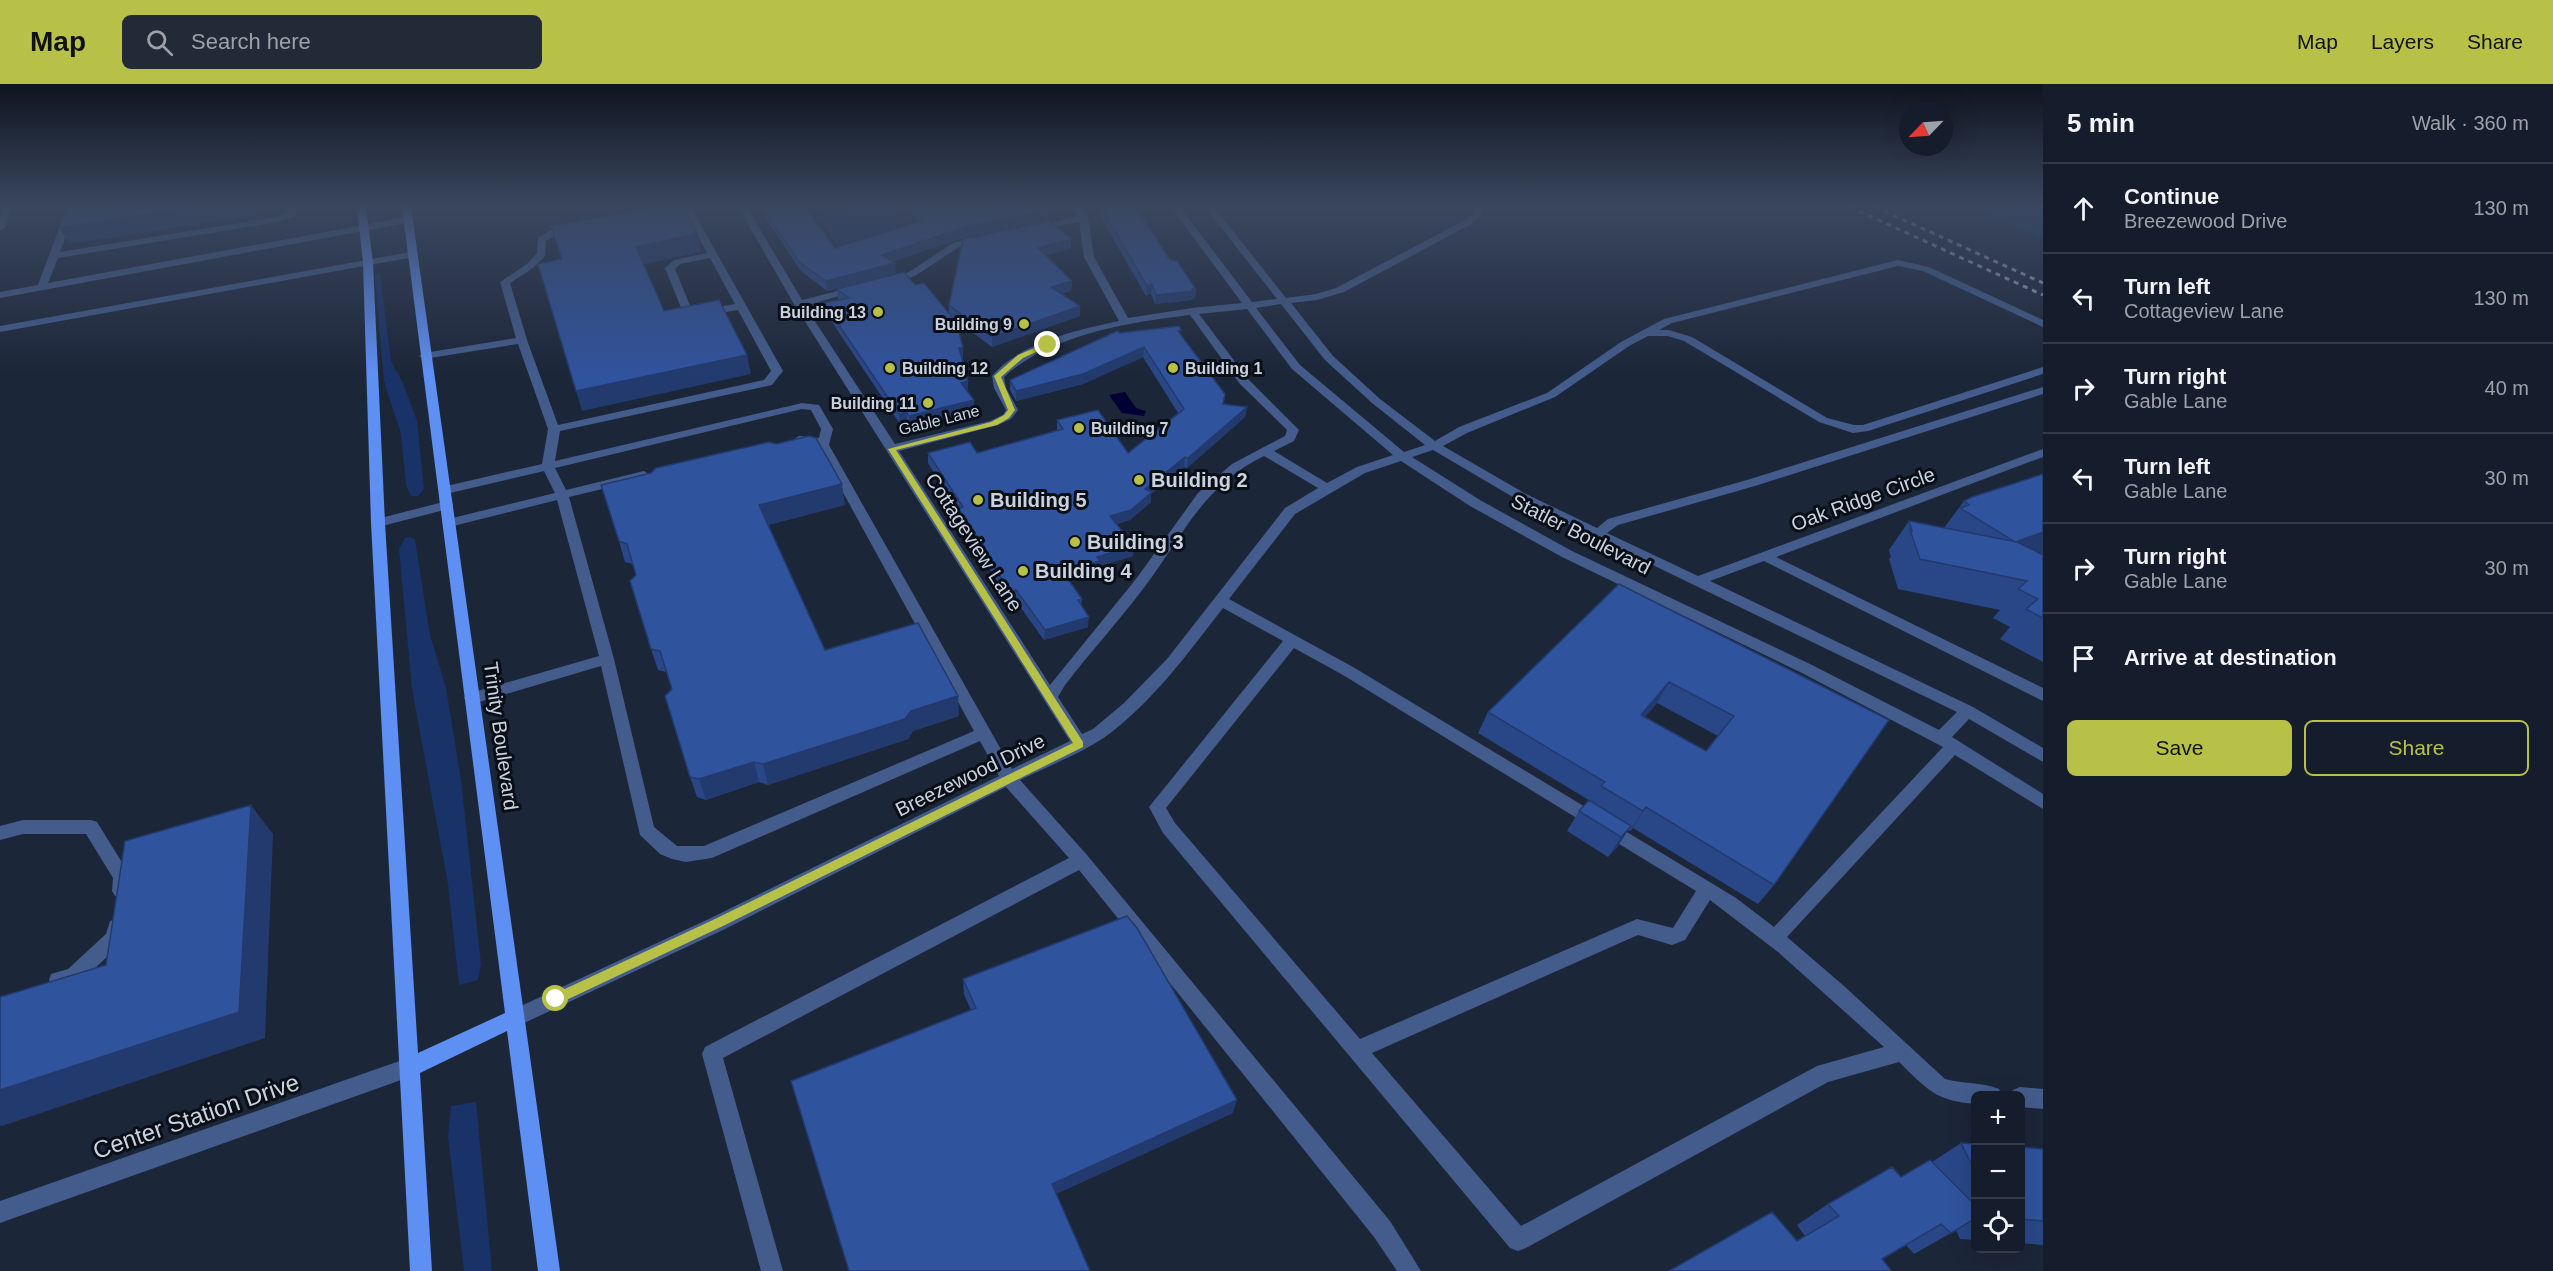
<!DOCTYPE html>
<meta charset="utf-8">
<style>
body{margin:0;font-family:Arial,sans-serif;background:#222937;color:#f1f3f6}
.controls{position:absolute;right:18px;bottom:18px;display:grid;overflow:hidden;border-radius:9px;box-shadow:0 6px 24px #0002}
.controls button{width:54px;height:54px;display:grid;place-items:center;padding:0;border:0;border-bottom:2px solid #343a47;background:#151c2b;color:#f1f3f6;font:30px sans-serif}
.compass{position:absolute;left:1899px;top:18px;width:54px;height:54px;border-radius:50%;background:#151c2b;box-shadow:0 6px 24px #0002;rotate:245deg}
.stop{position:absolute;width:18px;height:18px;margin:-14px;border:4px solid #b8c147;border-radius:50%;background:#fff}
.stop.end{background:#b8c147;border-color:#fff;box-shadow:0 2px 6px #0008}
.list{margin:0;padding:0;list-style:none}
h2{display:flex;justify-content:space-between;align-items:center;height:78px;margin:0;padding:0 24px;font-size:26px}
h2 small{font-size:20px;font-weight:400;color:#9da1a9}
.list li{display:grid;grid-template-columns:39px 1fr auto;gap:18px;align-items:center;box-sizing:border-box;height:90px;padding:0 24px;border-top:2px solid #343a47}
.list b{display:block;font-size:22px;white-space:nowrap}
.list p{margin:0;font-size:20px;white-space:nowrap;color:#9da1a9}
.list em{font-size:20px;font-style:normal;color:#9da1a9}
.actions{display:flex;gap:12px;padding:18px 24px}
.actions a{flex:1;padding:14px 0;border:2px solid #b8c147;border-radius:9px;text-align:center;font-size:21px;color:#b8c147}
.actions .main{background:#b8c147;color:#111}
.icon{flex:none;width:33px;height:33px;fill:none;stroke:currentColor;stroke-width:2;stroke-linecap:round;stroke-linejoin:round}
.map{position:relative;flex:none;width:2043px;height:1187px;overflow:hidden}
header{display:flex;align-items:center;gap:36px;box-sizing:border-box;height:84px;padding:0 30px;background:#b8c147;color:#111}
header strong{font-size:28px}
nav{display:flex;gap:33px;margin-inline-start:auto;font-size:21px}
.search{width:420px;height:54px;background:#222937;display:flex;align-items:center;gap:15px;box-sizing:border-box;padding:0 21px;border-radius:9px;color:#9da1a9;font-size:22px}
main{display:flex}
aside{flex:1;background:#151c2b}
.map>svg:first-child{display:block}
.green{fill:#193267}
.water{fill:#000034}
.lines{fill:none;stroke-linecap:round;stroke-linejoin:round}
.minor{fill:#435c8c;fill-rule:evenodd}
.major{fill:#5e8ff3;fill-rule:evenodd}
.rail{stroke:#9ea6b5;stroke-width:3;stroke-dasharray:5 5;stroke-linecap:butt}
.wall{fill:#294787;fill-rule:evenodd}
.shaded-wall{fill:#223a6e}
.building{fill:#30539d;stroke:#223a6e;stroke-width:1.5;fill-rule:evenodd}
.route{fill:#b8c147}
.poi-dot{fill:#b8c147;stroke:#0a0f17;stroke-width:2}
.labels{text-anchor:middle;dominant-baseline:central;stroke-width:6;stroke-linejoin:round;paint-order:stroke}
.far-poi-label{font-size:16px;font-weight:bold;fill:#cbd2df;stroke:#0a0f17;text-anchor:end}
.far-street-label{font-size:16px;fill:#cbd2df;stroke:#0a0f17}
.poi-label{font-size:20px;font-weight:bold;fill:#cbd2df;stroke:#0a0f17;text-anchor:start}
.street-label{font-size:20px;fill:#cbd2df;stroke:#0a0f17}
.near-street-label{font-size:24px;fill:#cbd2df;stroke:#0a0f17}
</style>
<header>
<strong>Map</strong>
<div class="search"><svg class="icon" aria-label="search" viewBox="0 0 24 24"><circle cx="10" cy="10" r="6"/><path d="M15 15l6 6"/></svg>Search here</div>
<nav><a>Map</a><a>Layers</a><a>Share</a></nav>
</header>
<main>
<div class="map">
<svg width="2043" height="1187" viewBox="0 0 2043 1187">
<rect width="100%" height="100%" fill="#1c2639"/>
<path class="green" d="M863,123H892L912,149L838,163L817,132Z
M1966,123H2043V154Z
M380,190L391,277L403,299L417,337L424,405L418,412H411L406,401L401,350L384,297L375,191Z
M410,453L415,456L430,551L446,604L461,696L481,880L478,896L459,901L448,800L412,605L399,465L405,454Z
M476,1018L492,1187H464L448,1052L451,1022Z"/>
<path class="water" d="M1125,308L1136,324L1146,327L1144,332L1122,329L1109,311Z"/>
<g class="lines">
<path class="minor" d="M4,123H13L5,144L0,147V133Z
M67,123H76L60,168L276,133L288,128L290,123H299L295,132L278,138L58,174L48,199L407,133L412,136L407,139L0,214V208L38,201Z
M738,123H747L802,216L857,202L862,205L805,222L895,360L990,337L1003,331L1006,326L994,304L992,292C1021,258 1077,246 1119,237L1084,173L1079,138L1033,147L1028,144L1077,132L1072,123H1081L1088,134L1094,173L1128,234L1192,224L1242,219L1171,123H1180L1252,218L1277,215L1205,123H1214L1286,214L1316,210L1336,204L1467,135L1473,130L1474,123H1483L1482,131L1473,139L1344,208L1317,216L1291,219L1333,272L1380,315L1435,357L1459,343L1547,309L1621,258L1664,235L1898,176L1929,183L2043,236V243L1923,187L1898,182L1672,239L1659,246H1669L1692,253L1827,334L1854,341H1863L2043,283V290L1868,347L1853,349L1819,338L1684,257L1668,252H1648L1629,262L1555,313L1467,349L1443,362L1526,410L1597,444L1608,435L1747,396L2043,303V310L1755,402L1618,441L1607,449L1698,492L2043,365V373L1776,473L2043,604V617L1764,477L1710,497L1973,623L2043,664V678L1969,635L1952,653L2043,710V725L1955,671L1787,853L1844,902L1945,995C1963,1000 1982,998 1999,1005L2002,1012H1976V1020C1935,1017 1927,1005 1899,978L1828,998L1526,1164L1518,1167L1510,1164L1163,749L1149,723L1283,557L1223,524C1188,569 1152,619 1105,653C1082,669 1046,683 1020,696L1087,771L1390,1137L1421,1187H1397L1374,1153L1079,786L723,974L783,1187H761L702,970L705,963L1069,774L1006,703L725,845L522,940L515,943L508,940L505,934L508,928L713,833L999,692L980,657L712,774L686,778L672,775L660,770L640,751L601,582L472,620L467,618L464,614L467,610L599,572L557,416L449,443L442,439L444,436L555,409L544,387L446,410L440,406L442,403L542,380L548,345L518,260L424,275L419,272L424,269L516,254L500,198L527,180L537,169L538,154L552,145L572,141L577,144L575,146L558,149L546,157L545,172L533,184L510,199L527,256L558,341L764,296L771,287L738,226L697,233L682,226L665,184L674,176L707,169L687,131L666,130L661,127L666,124L693,127L783,287L772,301L560,347L555,377L802,319L819,321L833,345L829,361L1012,685L1070,657L794,220ZM710,174L735,220L698,227L691,224L675,185L680,180ZM1281,220L1325,276L1372,319L1425,361L1404,368L1300,281L1256,224ZM1247,225L1292,285L1393,371L1357,383L1327,399L1274,367L1294,357L1299,346L1248,295L1199,230ZM1190,231L1240,300L1287,346L1285,352L1232,380L1198,409L1136,495L1050,601L899,367L998,341L1011,335L1018,326L1006,304L1004,293C1049,251 1130,238 1190,231ZM802,325L811,326L821,345L819,354L799,352L793,356L795,359L811,360L818,363L974,647L704,762H677L654,743L614,575L569,413L648,394L650,391L644,387L566,406L555,384ZM1433,366L1518,416L1957,628L1939,646L1812,581L1572,467L1480,416L1412,373ZM1264,372L1318,404L1285,424L1167,575L1124,619L1093,645L1082,650L1058,613L1065,601C1091,567 1120,536 1146,501C1184,450 1203,402 1264,372ZM1401,377L1470,422L1562,473L1802,589L1943,663L1774,843L1736,814L1713,800L1353,583L1229,515L1295,430L1365,389ZM1294,564L1343,591L1696,807L1673,844L1637,835L1360,955L1175,739L1166,724ZM1710,816L1778,868L1884,963L1817,982L1521,1142L1372,969L1638,851L1672,861L1685,856Z
M980,152L985,155L983,157L959,163L915,192L889,200L884,197L909,188L953,159Z
M411,168L414,169V173L0,248V242Z
M447,417L452,418L453,421L452,424L378,443L371,439L373,436Z
M23,736H91L97,738L131,793L127,812L121,815L115,812L112,807L113,794L86,750H23L0,756V742Z
M116,835L122,837L125,843L121,860L80,898L58,905L51,902L49,896L51,890L68,885L106,850L110,837Z
M408,974L415,977L418,984L415,991L0,1139V1117Z
M2020,1003L2043,1005V1025L2020,1023V1012H2010L2013,1006Z"/>
<path class="major" d="M357,123H366L373,179L385,439L418,969L505,929L402,123H411L560,1187H538L507,947L420,989L432,1187H410L371,439L363,179Z"/>
<path class="rail" d="M1850,123L2043,211
M1875,123L2043,199"/>
</g>
<path class="wall" d="M758,123H805L835,164L918,138L907,123H1054V130L1040,132V138L966,153L892,177L896,189L827,207L801,187Z
M1095,123H1136L1170,176L1196,205L1195,214L1192,215V216L1155,220L1151,210L1146,212Z
M1071,155V165L1046,171L1072,197L1071,207L1061,210L1080,222V232L992,263L952,233L963,274H962L968,307L974,316V326L910,342L907,338L900,340L826,229L824,219L839,216L838,215L837,205L915,201L949,230V221Z
M1120,249L1180,250L1224,320L1247,323L1245,333L1187,384L1184,383L1151,410V418L1130,436L1116,440L1134,462L1133,472L1100,482V488L1069,497L1082,515L1081,521L1088,543L1044,556L1016,517L1010,518L959,435L958,426L928,379V369H977L1057,346V336L1128,369L1178,329L1143,273L1083,300L1016,317L1010,306V296Z
M2043,390V470H2041L2043,471V578L2000,555L2010,543L1993,534L2000,526L1898,505L1889,475L1891,473L1889,466L1909,437L1944,444L1964,417Z
M845,421L768,441L825,566L959,632L913,647L908,655L768,701L759,698L706,716L697,713L690,693L672,605L666,588L658,586L651,565L636,491L633,480L625,478L619,457Z
M1619,500L1889,636L1774,801L1758,820L1633,744L1630,747L1628,746L1618,762L1608,773L1567,747L1579,727L1592,718L1478,649L1488,628ZM1657,619L1718,652L1706,667L1645,633Z
M963,895L1233,1029L1056,1110L971,926L964,910Z
M1961,1059L1976,1060V1156L1960,1155L1956,1146L1914,1170L1906,1161L1882,1175L1797,1157L1805,1152L1797,1141L1828,1120L1901,1093L1932,1078Z
M2020,1063L2043,1065V1161L2020,1159Z"/>
<path class="shaded-wall" d="M193,123H270L256,131L70,160L59,144Z
M1054,123V130L1040,132V138L966,153L883,181L882,171L965,143L1035,124Z
M697,150L701,168L640,181L636,163Z
M1071,155V165L1038,173V164Z
M895,179L896,189L827,207L826,197Z
M1072,197L1071,207L1051,213V203Z
M1152,200L1151,210L1146,212L1147,202Z
M1196,205L1195,214L1192,215V216L1155,220L1156,211Z
M1080,222V232L992,263V253Z
M963,263V274H960L959,264Z
M1144,263L1143,273L1083,300L1016,317V307Z
M747,271L751,290L582,327L576,307Z
M968,297V307L961,309V299Z
M974,316V326L910,342L909,332Z
M1247,323L1245,333L1187,384L1188,374Z
M906,328L907,338L900,340L899,330Z
M1185,373L1184,383L1151,410V418L1130,436L1109,443L1110,432L1145,405Z
M842,400L845,421L764,442L759,421Z
M2043,448V470L1991,487L2015,458Z
M1134,462L1133,472L1100,482V488L1063,499V488L1097,473Z
M1016,506V517L1010,518V508Z
M1089,533L1088,543L1044,556L1045,546Z
M1669,598L1657,619L1629,652L1641,631Z
M958,612L959,632L913,647L908,655L768,701L763,680L911,627Z
M754,678L759,698L706,716L699,695Z
M251,721L273,750L265,954L2,1042L0,1041V1006Z
M1646,723L1633,744L1630,747L1643,727Z
M1631,742L1618,762L1608,773L1621,753Z
M1237,1016L1233,1029L1051,1112L1052,1100Z"/>
<path class="building" d="M70,123H193L59,144L67,124Z
M658,123H683L697,150L636,163L664,227L719,216L747,271L576,307L538,180L562,175L551,142Z
M762,123H805L835,164L924,136L914,123H1038L1035,124L1041,128L965,143L882,171L895,179L826,197L799,178Z
M1101,123H1136L1170,176L1177,177L1196,205H1192L1193,207L1156,211L1152,200L1147,202Z
M1050,137L1071,155L1038,164L1072,197L1051,203L1080,222L992,253L949,221L963,155Z
M904,188L915,201L924,199L956,238L963,263L959,264L968,297L961,299L974,316L909,332L906,328L899,330L824,219L849,214L837,205Z
M1179,242L1181,246L1178,247L1225,310L1223,320L1247,323L1188,374L1185,373L1145,405L1152,408L1131,426L1110,432L1134,462L1097,473L1100,477L1063,488L1082,515L1078,516L1089,533L1045,546L1016,506L1010,508L958,425L963,423L928,369L970,358L977,369L1063,345L1057,336L1098,326L1128,369L1184,325L1144,263L1083,290L1016,307L1010,296L1117,247L1120,249Z
M809,352L816,354L842,400L759,421L825,566L918,539L958,612L911,627L905,635L763,680L754,678L699,695L690,693L665,612L672,605L660,567L651,565L630,497L636,491L627,460L619,457L601,401L651,389L656,384L769,358L776,360Z
M2043,390V448L2015,458L1960,424L1969,421L1964,417L1972,413Z
M1909,437L2017,458L2043,471V534L2026,525L2038,515L2018,505L2027,497L1920,475L1910,446L1912,447Z
M1619,500L1889,636L1774,801L1646,723L1643,727L1601,702L1605,698L1488,628ZM1669,598L1734,632L1706,667L1641,631Z
M1589,716L1631,742L1621,753L1579,727Z
M251,721L239,928L0,1006V913L106,881L125,757Z
M1127,832L1137,844L1237,1016L1052,1100L1090,1187H849L791,997L976,924L963,895Z
M1961,1059L1976,1060V1089Z
M2020,1063L2043,1065V1137L2020,1135Z
M1930,1076L1976,1122V1134L1951,1149L1941,1140L1882,1175L1891,1186L1889,1187H1669L1772,1128L1797,1157L1839,1132L1828,1120L1892,1083L1901,1093Z"/>
<linearGradient id="sky" x2="0" y2="1"><stop stop-color="#0f151f"/><stop offset="0.42" stop-color="#3a475f"/><stop offset="1" stop-color="#3a475f" stop-opacity="0"/></linearGradient>
<rect width="2043" height="290" fill="url(#sky)"/>
<path class="route" d="M1046,259L1052,261L1023,274L1001,293L1015,326L1009,334L997,341L896,366L1083,658V663L723,842L560,919H552L550,915L552,911L715,835L1073,659L888,365L991,338L1004,331L1008,326L994,292L1018,271Z"/>
<g class="poi-dot">
<circle cx="878" cy="228" r="6"/>
<circle cx="1024" cy="240" r="6"/>
<circle cx="890" cy="284" r="6"/>
<circle cx="1173" cy="284" r="6"/>
<circle cx="928" cy="319" r="6"/>
<circle cx="1079" cy="344" r="6"/>
<circle cx="1139" cy="396" r="6"/>
<circle cx="978" cy="416" r="6"/>
<circle cx="1075" cy="458" r="6"/>
<circle cx="1023" cy="487" r="6"/>
</g>
<g class="labels">
<g class="far-poi-label">
<text x="866" y="228">Building 13</text>
<text x="1012" y="240">Building 9</text>
<text x="902" y="284" text-anchor="start">Building 12</text>
<text x="1185" y="284" text-anchor="start">Building 1</text>
<text x="916" y="319">Building 11</text>
<text x="1091" y="344" text-anchor="start">Building 7</text>
</g>
<g class="far-street-label">
<text transform="translate(939 336) rotate(-14)">Gable Lane</text>
</g>
<g class="poi-label">
<text x="1151" y="396">Building 2</text>
<text x="990" y="416">Building 5</text>
<text x="1087" y="458">Building 3</text>
<text x="1035" y="487">Building 4</text>
</g>
<g class="street-label">
<text transform="translate(1863 415) rotate(-20)">Oak Ridge Circle</text>
<text transform="translate(1581 450) rotate(27)">Statler Boulevard</text>
<text transform="translate(974 458) rotate(57)">Cottageview Lane</text>
<text transform="translate(501 652) rotate(82)">Trinity Boulevard</text>
<text transform="translate(970 691) rotate(-26)">Breezewood Drive</text>
</g>
<g class="near-street-label">
<text transform="translate(196 1032) rotate(-19)">Center Station Drive</text>
</g>
</g>
</svg>
<div class="controls">
<button>+</button>
<button>−</button>
<button><svg class="icon" aria-label="locate" viewBox="0 0 24 24"><circle cx="12" cy="12" r="6"/><path d="M12 2v4M12 18v4M2 12h4M18 12h4"/></svg></button>
</div>
<svg class="compass" viewBox="-18 -18 36 36"><path d="M0-13l5 13h-10z" fill="#e53935"/><path d="M0 13l5-13h-10z" fill="#9da1a9"/></svg>
<div class="stop" style="left:556px;top:915px"></div>
<div class="stop end" style="left:1048px;top:261px"></div>
</div>
<aside>
<h2>5 min<small>Walk · 360 m</small></h2>
<ul class="list">
<li><svg class="icon" aria-label="ahead" viewBox="0 0 24 24"><path d="M12 20V5M6 11l6-6 6 6"/></svg><div><b>Continue</b><p>Breezewood Drive</p></div><em>130 m</em></li>
<li><svg class="icon" aria-label="left" viewBox="0 0 24 24"><path d="M17 20v-9H6M10 6l-5 5 5 5"/></svg><div><b>Turn left</b><p>Cottageview Lane</p></div><em>130 m</em></li>
<li><svg class="icon" aria-label="right" viewBox="0 0 24 24"><path d="M7 20v-9h11M14 6l5 5-5 5"/></svg><div><b>Turn right</b><p>Gable Lane</p></div><em>40 m</em></li>
<li><svg class="icon" aria-label="left" viewBox="0 0 24 24"><path d="M17 20v-9H6M10 6l-5 5 5 5"/></svg><div><b>Turn left</b><p>Gable Lane</p></div><em>30 m</em></li>
<li><svg class="icon" aria-label="right" viewBox="0 0 24 24"><path d="M7 20v-9h11M14 6l5 5-5 5"/></svg><div><b>Turn right</b><p>Gable Lane</p></div><em>30 m</em></li>
<li><svg class="icon" aria-label="arrive" viewBox="0 0 24 24"><path d="M6 21V4h12l-3 4 3 4H6"/></svg><div><b>Arrive at destination</b></div></li>
</ul>
<div class="actions"><a class="main">Save</a><a>Share</a></div>
</aside>
</main>
